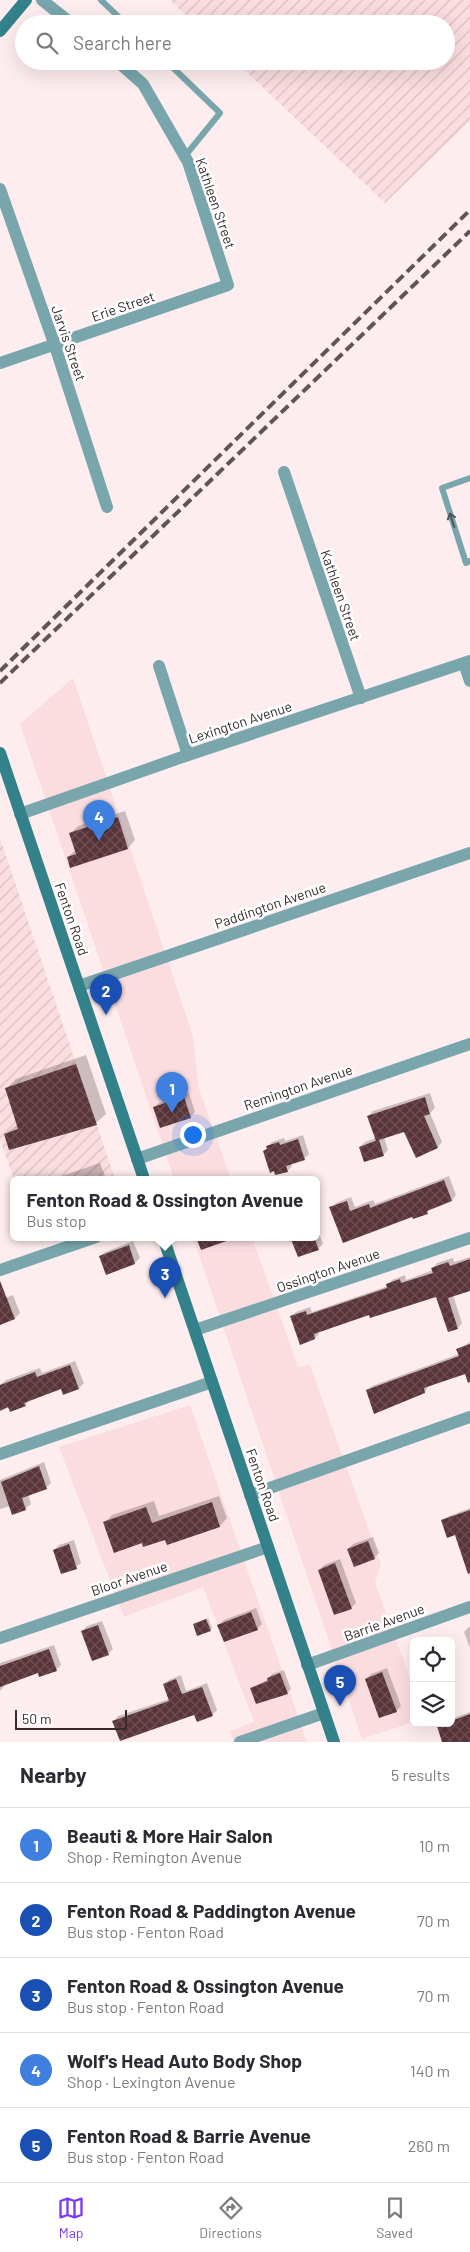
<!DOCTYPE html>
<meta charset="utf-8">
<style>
body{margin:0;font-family:Barlow,sans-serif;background:#f7f7f7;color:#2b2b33}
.controls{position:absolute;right:15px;bottom:15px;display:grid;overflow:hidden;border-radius:8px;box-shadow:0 5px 20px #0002}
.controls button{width:45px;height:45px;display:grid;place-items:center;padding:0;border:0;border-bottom:1px solid #e1e1e2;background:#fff;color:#2b2b33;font:25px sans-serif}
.scale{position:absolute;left:15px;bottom:12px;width:112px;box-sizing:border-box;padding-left:5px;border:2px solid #352b2c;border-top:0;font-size:14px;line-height:18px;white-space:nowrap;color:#352b2c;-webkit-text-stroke:4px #fff;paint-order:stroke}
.you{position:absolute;left:192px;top:1134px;width:18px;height:18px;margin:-12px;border:4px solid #fff;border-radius:50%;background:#1a73e8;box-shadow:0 0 0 8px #1a73e833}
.badge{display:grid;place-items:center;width:32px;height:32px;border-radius:50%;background:#7c3aed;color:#fff;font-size:16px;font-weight:700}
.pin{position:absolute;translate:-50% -41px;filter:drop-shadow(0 1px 2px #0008)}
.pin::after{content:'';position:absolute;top:26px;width:18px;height:15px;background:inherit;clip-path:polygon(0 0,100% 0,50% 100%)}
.popup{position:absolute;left:10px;top:1176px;width:310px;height:65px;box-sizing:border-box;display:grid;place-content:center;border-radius:8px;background:#fff;filter:drop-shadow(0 1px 4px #0005);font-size:16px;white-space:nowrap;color:#7c7c81}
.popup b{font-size:19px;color:#2b2b33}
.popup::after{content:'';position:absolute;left:50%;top:100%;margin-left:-10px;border:10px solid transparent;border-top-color:#fff}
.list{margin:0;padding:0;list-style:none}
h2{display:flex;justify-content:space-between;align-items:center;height:65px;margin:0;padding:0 20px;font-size:21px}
h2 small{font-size:16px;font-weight:400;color:#7c7c81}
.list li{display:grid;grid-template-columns:32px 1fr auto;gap:15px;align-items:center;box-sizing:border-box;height:75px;padding:0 20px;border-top:1px solid #e1e1e2}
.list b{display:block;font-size:19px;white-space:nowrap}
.list p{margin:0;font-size:16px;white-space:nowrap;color:#7c7c81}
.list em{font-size:16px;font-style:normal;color:#7c7c81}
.icon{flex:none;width:28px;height:28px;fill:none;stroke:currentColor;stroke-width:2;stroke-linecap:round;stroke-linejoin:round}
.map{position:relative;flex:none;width:470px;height:1742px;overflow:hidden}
.search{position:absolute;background:#fff;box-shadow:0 5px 20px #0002;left:15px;right:15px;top:15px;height:55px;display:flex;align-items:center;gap:12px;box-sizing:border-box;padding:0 18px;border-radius:28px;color:#7c7c81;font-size:19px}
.sheet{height:440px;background:#fff}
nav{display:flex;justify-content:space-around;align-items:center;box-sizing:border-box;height:70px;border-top:1px solid #e1e1e2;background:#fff;font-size:14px;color:#7c7c81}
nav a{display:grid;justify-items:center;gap:2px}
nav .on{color:#7c3aed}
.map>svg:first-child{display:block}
.built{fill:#fbdde0}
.industrial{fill:url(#industrial-furrows)}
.shadow{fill:#0003}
.building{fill:url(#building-cross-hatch)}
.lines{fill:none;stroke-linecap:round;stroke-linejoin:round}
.lane{stroke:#78a6ac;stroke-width:6}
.street{stroke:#78a6ac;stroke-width:12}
.secondary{stroke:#33818a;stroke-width:12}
.rail{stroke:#605556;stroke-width:4;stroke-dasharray:10 5;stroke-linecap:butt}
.oneway{stroke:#4c5659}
.labels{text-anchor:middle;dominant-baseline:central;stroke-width:5;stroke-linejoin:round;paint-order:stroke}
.street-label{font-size:14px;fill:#352b2c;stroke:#fff}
</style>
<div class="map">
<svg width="470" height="1742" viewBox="0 0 470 1742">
<defs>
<pattern id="industrial-furrows" width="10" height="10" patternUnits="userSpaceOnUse" patternTransform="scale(1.25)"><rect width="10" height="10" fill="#fbdde0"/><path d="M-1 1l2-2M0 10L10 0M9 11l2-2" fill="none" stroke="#d8bec0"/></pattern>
<pattern id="building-cross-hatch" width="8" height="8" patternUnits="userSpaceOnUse" patternTransform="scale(1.25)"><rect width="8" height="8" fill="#593439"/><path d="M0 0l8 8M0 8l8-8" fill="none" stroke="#6e5054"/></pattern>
</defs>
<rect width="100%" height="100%" fill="#feedee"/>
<path class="built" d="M73,678L193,1036L199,1089L231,1179H174L20,724Z
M193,1237H252L298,1367L310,1365L381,1564L375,1583L414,1689V1722L362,1739Z
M190,1405L307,1742H234L230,1731L254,1722L203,1587L124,1617L59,1447Z"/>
<path class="industrial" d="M170,0H470V121L385,203L235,61H446V24H195Z
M0,838L115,1179H14L0,1140Z"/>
<path class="shadow" d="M125,811L135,840L128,848L71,866L68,857L76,850L70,834L78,826Z
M86,1055L106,1114L96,1123L5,1134L18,1124L6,1089L16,1079Z
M189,1093L195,1112L190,1117L154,1107L159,1103Z
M430,1093L435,1108L430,1113L442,1142L438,1147L405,1130L384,1137L388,1150L383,1155L360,1147L365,1142L376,1138L368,1116L373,1111Z
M303,1135L309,1154L304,1159L291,1163L292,1166L287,1171L264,1151L272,1142L284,1138L285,1141Z
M100,1163L106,1179H59L62,1176Z
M449,1176L456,1195L452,1200L432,1208L427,1212L413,1215L343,1242L331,1208L336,1203L351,1197L355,1207L373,1200L375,1204Z
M316,1225L323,1244L318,1249L299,1256L292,1237H316Z
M133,1241L140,1258L135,1263L107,1273L101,1256L105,1252Z
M470,1257V1290L453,1295L462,1323L458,1328L436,1295L370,1313L318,1331L319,1334L315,1338L292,1316L296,1312L310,1307L312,1312L388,1286L392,1280L405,1275L406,1280L433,1270V1268L437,1263L453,1258L454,1262Z
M13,1295L20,1313L15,1318L0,1323V1300Z
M470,1342V1373L429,1385L425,1392L367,1390L372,1386L459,1354L458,1349Z
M75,1361L84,1383L79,1388L64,1393L62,1388L30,1400L25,1405L0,1409V1385L6,1380L40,1368L42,1373Z
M44,1462L51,1483L46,1488L28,1495L31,1504L26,1508L13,1513L10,1506L0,1509V1480Z
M219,1496L227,1518L220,1526L167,1544L166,1539L143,1541L105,1522L112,1515L154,1501L159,1516Z
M470,1508V1565L456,1533L443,1521L447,1517Z
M373,1537L379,1553L374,1558L348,1549L353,1544Z
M74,1540L81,1563L76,1567L54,1550L59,1545Z
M340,1559L356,1603L351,1608L319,1570L324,1565Z
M256,1608L262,1624L257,1629L219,1625L224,1620Z
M208,1618L212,1628L210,1630L194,1625Z
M102,1621L113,1649L108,1654L82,1631L87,1626Z
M469,1627H470V1648L464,1632Z
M54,1645L61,1665L57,1669L40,1676L39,1672L6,1684L0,1691V1663Z
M414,1649V1660L411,1652Z
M387,1668L401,1706L396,1711L366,1679L371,1674Z
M284,1670L291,1689L287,1693L252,1688L269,1679L272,1674Z
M181,1675L186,1691L207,1683L217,1710L212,1715L195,1713L114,1721L118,1716L169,1699L164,1684L169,1680Z
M470,1712V1742H443L437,1727L441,1723H451V1719Z"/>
<path class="building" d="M118,817L128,849L70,868L67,857L76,854L69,833Z
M76,1064L97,1125L9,1150L4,1134L18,1129L5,1088Z
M184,1097L191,1118L160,1128L153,1107Z
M425,1097L430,1114L424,1116L438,1148L416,1158L404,1132L379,1140L384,1156L364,1162L359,1147L378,1140L376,1141L367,1116Z
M298,1139L305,1160L286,1166L288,1172L275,1175L274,1171L270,1173L263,1151L267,1149L266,1146L279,1142L280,1145Z
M444,1180L452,1201L427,1211L428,1214L413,1219L412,1217L343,1243L329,1207L347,1201L350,1211L369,1204L370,1208Z
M196,1237H234L235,1238L201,1250Z
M290,1237H314L319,1250L298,1257Z
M129,1245L135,1264L106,1275L99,1256Z
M470,1259V1291L448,1298L458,1329L448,1332L436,1297L370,1318L369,1315L314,1334L315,1339L300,1345L290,1316L306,1311L307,1315L387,1288L386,1284L400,1279L401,1283L433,1273L431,1268L448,1262L450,1266Z
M0,1281L15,1319L0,1325Z
M470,1344V1382L468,1383L465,1374L424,1388L425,1393L374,1414L366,1390L459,1356L456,1349Z
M70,1365L79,1389L63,1395L61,1389L24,1403L26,1406L10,1412L8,1407L0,1411V1385L35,1372L37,1377Z
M39,1466L47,1489L22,1498L26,1510L12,1515L1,1482Z
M212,1502L220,1527L167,1545L165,1540L143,1547L142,1543L114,1553L103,1522L146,1507L152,1523Z
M470,1510V1573L468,1574L455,1535L447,1538L441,1520Z
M368,1541L375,1559L354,1567L347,1549Z
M69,1544L77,1569L61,1574L53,1550Z
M335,1563L352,1609L334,1615L318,1570Z
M251,1612L258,1630L224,1642L217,1625Z
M206,1619L211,1631L197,1636L193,1624Z
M98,1625L109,1655L92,1661L81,1631Z
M49,1649L57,1671L39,1677L38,1673L0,1687V1666Z
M382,1672L397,1712L379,1718L365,1679Z
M280,1673L288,1694L256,1704L250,1688L268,1681L267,1678Z
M176,1679L182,1694L202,1687L213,1716L197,1722L194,1715L120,1741L112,1721L169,1701L163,1684Z
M470,1714V1742H442L437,1726L451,1723V1721Z"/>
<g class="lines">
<path class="lane" d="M101,0L126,24
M166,61L220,113L185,156
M470,478L442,488L466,563L470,561"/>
<path class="street" d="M42,0L72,24
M0,189L55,346L107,507
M0,363L228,285L188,162L143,84L117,61
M284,472L361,698
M464,663L470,681
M159,666L188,755
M20,814L188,755L470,661
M79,986L470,853
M137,1159L470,1044
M0,1270L96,1237
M195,1330L470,1238
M0,1454L212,1382
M250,1495L470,1417
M0,1638L268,1547
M307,1665L470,1607
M240,1742L324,1713"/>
<path class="secondary" d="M0,31L26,0
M0,753L144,1179
M163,1237L334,1742"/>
<path class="rail" d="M0,671L470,210
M0,683L470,231"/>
</g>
<defs><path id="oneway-shaft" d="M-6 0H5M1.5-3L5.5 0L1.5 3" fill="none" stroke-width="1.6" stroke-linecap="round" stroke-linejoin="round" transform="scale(1.25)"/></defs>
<use class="oneway" href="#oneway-shaft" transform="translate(452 520) rotate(-108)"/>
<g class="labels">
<g class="street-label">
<text transform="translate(216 203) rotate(71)">Kathleen Street</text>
<text transform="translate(123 306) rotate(-19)">Erie Street</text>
<text transform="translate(69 343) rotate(71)">Jarvis Street</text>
<text transform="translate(341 595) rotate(71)">Kathleen Street</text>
<text transform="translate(240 722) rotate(-18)">Lexington Avenue</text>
<text transform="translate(270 905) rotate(-19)">Paddington Avenue</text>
<text transform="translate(72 919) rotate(71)">Fenton Road</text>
<text transform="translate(298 1087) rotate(-19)">Remington Avenue</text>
<text transform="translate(328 1270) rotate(-19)">Ossington Avenue</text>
<text transform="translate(263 1485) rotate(71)">Fenton Road</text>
<text transform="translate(129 1578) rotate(-19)">Bloor Avenue</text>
<text transform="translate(384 1622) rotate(-20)">Barrie Avenue</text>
</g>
</g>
</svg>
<div class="controls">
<button><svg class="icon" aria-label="locate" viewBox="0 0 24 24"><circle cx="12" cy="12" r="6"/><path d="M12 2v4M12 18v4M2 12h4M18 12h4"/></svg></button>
<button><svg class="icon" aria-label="layers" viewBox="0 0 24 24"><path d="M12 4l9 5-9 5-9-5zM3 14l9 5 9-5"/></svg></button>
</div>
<div class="scale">50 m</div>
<div class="you"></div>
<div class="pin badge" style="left:172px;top:1113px;background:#3f7fe0">1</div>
<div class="pin badge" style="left:106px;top:1015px;background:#1a4fb4">2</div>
<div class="pin badge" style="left:165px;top:1298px;background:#1a4fb4">3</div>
<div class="popup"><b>Fenton Road &amp; Ossington Avenue</b>Bus stop</div>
<div class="pin badge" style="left:99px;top:841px;background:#3f7fe0">4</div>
<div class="pin badge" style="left:340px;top:1706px;background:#1a4fb4">5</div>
<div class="search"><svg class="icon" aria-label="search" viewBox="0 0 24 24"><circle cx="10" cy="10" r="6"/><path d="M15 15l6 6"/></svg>Search here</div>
</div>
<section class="sheet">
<h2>Nearby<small>5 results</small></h2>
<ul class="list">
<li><span class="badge" style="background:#3f7fe0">1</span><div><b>Beauti &amp; More Hair Salon</b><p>Shop · Remington Avenue</p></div><em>10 m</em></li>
<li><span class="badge" style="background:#1a4fb4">2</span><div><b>Fenton Road &amp; Paddington Avenue</b><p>Bus stop · Fenton Road</p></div><em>70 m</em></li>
<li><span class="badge" style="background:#1a4fb4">3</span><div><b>Fenton Road &amp; Ossington Avenue</b><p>Bus stop · Fenton Road</p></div><em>70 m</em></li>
<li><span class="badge" style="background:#3f7fe0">4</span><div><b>Wolf's Head Auto Body Shop</b><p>Shop · Lexington Avenue</p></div><em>140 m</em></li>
<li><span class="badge" style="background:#1a4fb4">5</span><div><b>Fenton Road &amp; Barrie Avenue</b><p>Bus stop · Fenton Road</p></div><em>260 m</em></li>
</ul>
</section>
<nav>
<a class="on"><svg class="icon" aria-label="map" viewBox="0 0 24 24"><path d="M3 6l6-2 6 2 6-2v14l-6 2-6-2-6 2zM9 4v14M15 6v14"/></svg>Map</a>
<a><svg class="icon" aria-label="directions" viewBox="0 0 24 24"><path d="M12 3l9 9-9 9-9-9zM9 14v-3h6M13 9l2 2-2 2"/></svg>Directions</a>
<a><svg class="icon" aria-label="saved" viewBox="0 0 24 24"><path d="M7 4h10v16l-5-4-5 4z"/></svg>Saved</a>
</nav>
